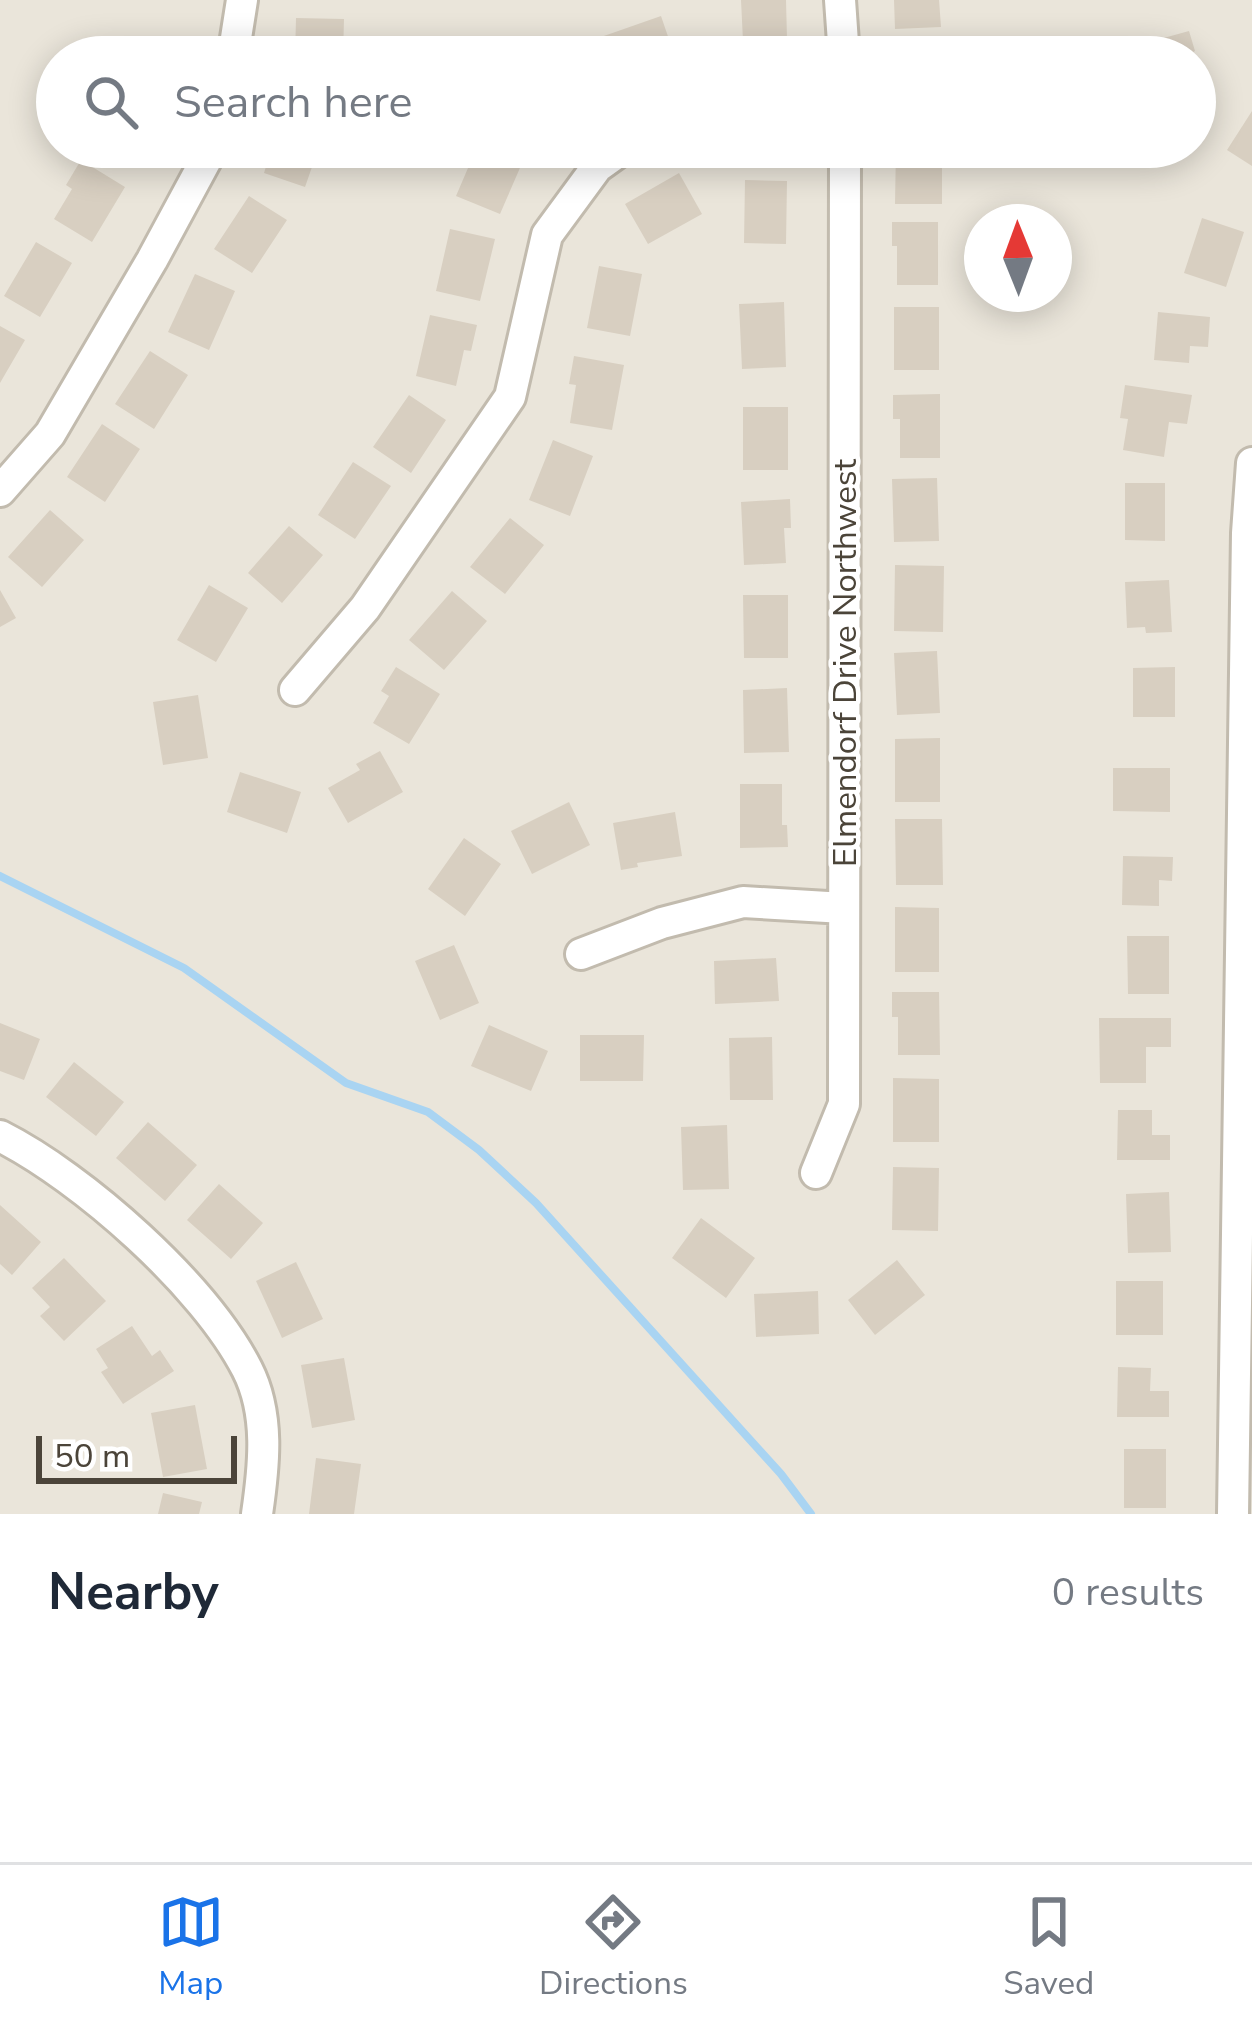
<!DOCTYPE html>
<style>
body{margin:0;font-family:"Nunito Sans",sans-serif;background:#f2f2f3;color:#1f2937}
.compass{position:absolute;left:964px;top:204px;width:108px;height:108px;border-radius:50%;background:#fff;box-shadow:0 6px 30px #0003;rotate:359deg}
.scale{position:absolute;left:36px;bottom:30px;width:201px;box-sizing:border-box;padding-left:12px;border:6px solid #4b4439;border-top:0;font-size:33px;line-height:42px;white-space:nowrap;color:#4b4439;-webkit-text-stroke:9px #fff;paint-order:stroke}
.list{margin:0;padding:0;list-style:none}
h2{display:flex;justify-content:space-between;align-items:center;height:156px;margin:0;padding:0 48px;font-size:51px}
h2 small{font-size:39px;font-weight:400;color:#747a83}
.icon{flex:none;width:66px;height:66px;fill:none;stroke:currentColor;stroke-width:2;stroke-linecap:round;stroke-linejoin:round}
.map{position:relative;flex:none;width:1252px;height:1514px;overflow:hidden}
.search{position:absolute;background:#fff;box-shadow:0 6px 30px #0003;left:36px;right:36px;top:36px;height:132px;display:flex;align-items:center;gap:30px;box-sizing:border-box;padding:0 42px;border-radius:66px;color:#747a83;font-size:45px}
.sheet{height:348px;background:#fff}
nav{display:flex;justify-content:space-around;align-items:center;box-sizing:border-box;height:168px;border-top:3px solid #e0e1e3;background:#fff;font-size:33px;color:#747a83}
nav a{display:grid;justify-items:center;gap:6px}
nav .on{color:#1a73e8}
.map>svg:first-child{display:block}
.residential{fill:#eae5da;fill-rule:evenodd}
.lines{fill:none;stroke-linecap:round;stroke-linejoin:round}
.stream{stroke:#a9d4f2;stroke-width:8}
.building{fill:#d8cfc1}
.minor-casing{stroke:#c2bbae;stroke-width:36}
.minor{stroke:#fff;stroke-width:30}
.labels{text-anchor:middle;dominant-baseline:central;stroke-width:9;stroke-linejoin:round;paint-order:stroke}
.street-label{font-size:33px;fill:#4b4439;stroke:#fff}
</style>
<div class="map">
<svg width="1252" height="1514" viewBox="0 0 1252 1514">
<rect width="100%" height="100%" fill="#f6f3ec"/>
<path class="residential" d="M0,0H1252V1514H0ZM57,57H1195V147H57ZM982,222H1054V294H982Z"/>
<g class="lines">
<path class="stream" d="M0,876L184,968L346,1083L428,1112L479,1150L536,1203L781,1474L811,1514"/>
</g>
<path class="building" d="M741,0H786L787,39L743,41Z
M894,0H939L941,27L895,29Z
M661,16L675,57H608L601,37Z
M296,18L344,19L343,57H295Z
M1189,31L1195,51L1184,57H1146L1142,44Z
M895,50L940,51V57H895Z
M1252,111V166L1227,150Z
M272,147H319L305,187L264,173Z
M477,147H509L526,154L500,214L456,196Z
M896,147H942V204H895Z
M81,160L125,187L92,242L54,219L72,189L66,185Z
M679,173L702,214L648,244L625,204Z
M745,180L787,181L786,244L744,243Z
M249,196L287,220L252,273L214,249Z
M1202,218L1244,232L1226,287L1184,273Z
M892,222H938V285H897V246H892Z
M450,229L495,239L480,301L436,291Z
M36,242L72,263L40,317L4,296Z
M599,266L642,274L630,336L587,328Z
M195,274L235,291L209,350L168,332Z
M784,302L786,367L742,369L739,304Z
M894,307H939V370H894Z
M1158,312L1210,317L1208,347L1190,346L1189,363L1154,360Z
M430,315L477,325L471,351L464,350L456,386L416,376Z
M0,326L25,340L0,383Z
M150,351L188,375L154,429L115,404Z
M574,356L624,365L612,430L570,423L576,385L569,384Z
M1125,385L1192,395L1187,424L1169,422L1164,457L1123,450L1128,419L1120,418Z
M940,394V458H900V419H893V395Z
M409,395L446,420L411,473L373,447Z
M743,407H788V470H743Z
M102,424L140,449L105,502L67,477Z
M553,440L593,456L570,516L529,500Z
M353,462L391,486L355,539L318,515Z
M937,478L939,541L894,542L892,479Z
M1125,483H1165V541L1125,540Z
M790,499L791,528H784L786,563L744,565L741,502Z
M50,510L84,540L42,587L8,557Z
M510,518L544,545L505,594L470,567Z
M289,526L323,555L282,603L248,573Z
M895,565L944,566L943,632L894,631Z
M1169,580L1172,632L1146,633L1145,627L1127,628L1125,582Z
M209,585L248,608L216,662L177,640Z
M0,590L16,618L0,627Z
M452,591L487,621L444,670L409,640Z
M743,595H788V658H744Z
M937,651L940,713L897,715L894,653Z
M396,667L440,694L409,744L373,723L389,696L381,691Z
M1175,667V717H1133V668Z
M787,688L789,752L744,753L743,690Z
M198,695L208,758L163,765L153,702Z
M940,738V802H895V739Z
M380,751L403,792L348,823L328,788L360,770L356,764Z
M1113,768H1170V812L1113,811Z
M240,772L301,792L287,833L227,812Z
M740,784H782V825H787L788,847L740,848Z
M569,802L590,845L532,874L511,831Z
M675,812L682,856L637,863L638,867L621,870L613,823Z
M895,819H942L943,885H896Z
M464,838L501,864L465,916L428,889Z
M1123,856L1173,857L1172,881L1159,880V906L1122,905Z
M895,907L939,908V972H895Z
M1127,936H1169V994H1128Z
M454,945L479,1003L440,1020L415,961Z
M776,958L779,1001L715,1004L714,961Z
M892,992H939L940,1055H898V1017H892Z
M1099,1018H1171V1047H1146V1083H1100Z
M0,1023L40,1039L24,1080L0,1071Z
M489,1025L548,1051L531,1091L471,1066Z
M580,1035H644L643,1081H580Z
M772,1037L773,1100H730L729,1038Z
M74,1062L124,1102L96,1136L46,1097Z
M893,1078L939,1079V1142H893Z
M1118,1110H1152V1135H1170V1160H1117Z
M148,1122L197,1165L165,1201L116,1158Z
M727,1125L729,1189L683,1190L681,1127Z
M893,1167L939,1168L938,1231L892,1230Z
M219,1184L263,1223L231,1259L187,1220Z
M1169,1192L1171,1252L1128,1253L1126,1194Z
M0,1205L41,1242L12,1275L0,1264Z
M701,1218L755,1258L726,1298L672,1258Z
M64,1258L106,1301L64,1341L40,1316L50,1307L32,1288Z
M897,1260L925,1295L875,1335L848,1300Z
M296,1262L323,1319L282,1338L256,1281Z
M1116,1281H1163V1335H1116Z
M818,1291L819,1334L756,1337L754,1294Z
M132,1326L152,1356L160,1350L174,1371L123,1404L101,1372L108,1368L96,1349Z
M344,1358L355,1420L312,1428L301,1365Z
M1118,1367L1151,1368L1150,1391H1169V1417H1117Z
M195,1405L207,1469L163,1477L151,1413Z
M1124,1449H1166V1508H1124Z
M316,1458L361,1464L354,1514H309Z
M163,1493L202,1502L199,1514H158Z"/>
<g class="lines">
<defs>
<path id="minor" d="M840,0L844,57
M233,57L242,0
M0,491L50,434L152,260L213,147
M295,690L365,608L510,397L547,235L597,167L625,147
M581,954L662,923L743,902L844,908
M0,1136C83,1178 204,1285 247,1369C270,1414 264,1466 257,1514
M816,1173L844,1104L845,147
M1233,1514L1247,533L1252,463"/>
</defs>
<use href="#minor" class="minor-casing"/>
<use href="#minor" class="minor"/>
</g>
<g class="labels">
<g class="street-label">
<text transform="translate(845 663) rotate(-90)">Elmendorf Drive Northwest</text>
</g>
</g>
</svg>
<svg class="compass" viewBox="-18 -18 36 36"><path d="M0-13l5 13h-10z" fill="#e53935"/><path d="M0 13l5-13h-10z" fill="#747a83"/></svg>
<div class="scale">50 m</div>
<div class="search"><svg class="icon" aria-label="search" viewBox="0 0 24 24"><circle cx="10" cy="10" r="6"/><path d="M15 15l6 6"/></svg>Search here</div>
</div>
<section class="sheet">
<h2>Nearby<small>0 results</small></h2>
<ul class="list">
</ul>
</section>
<nav>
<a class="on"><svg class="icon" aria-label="map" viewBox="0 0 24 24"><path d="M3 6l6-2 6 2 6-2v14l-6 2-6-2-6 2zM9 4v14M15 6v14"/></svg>Map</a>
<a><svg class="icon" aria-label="directions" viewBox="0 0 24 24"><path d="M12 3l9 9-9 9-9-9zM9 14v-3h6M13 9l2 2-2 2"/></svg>Directions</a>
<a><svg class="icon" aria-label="saved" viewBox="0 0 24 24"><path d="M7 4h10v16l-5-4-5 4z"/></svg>Saved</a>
</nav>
